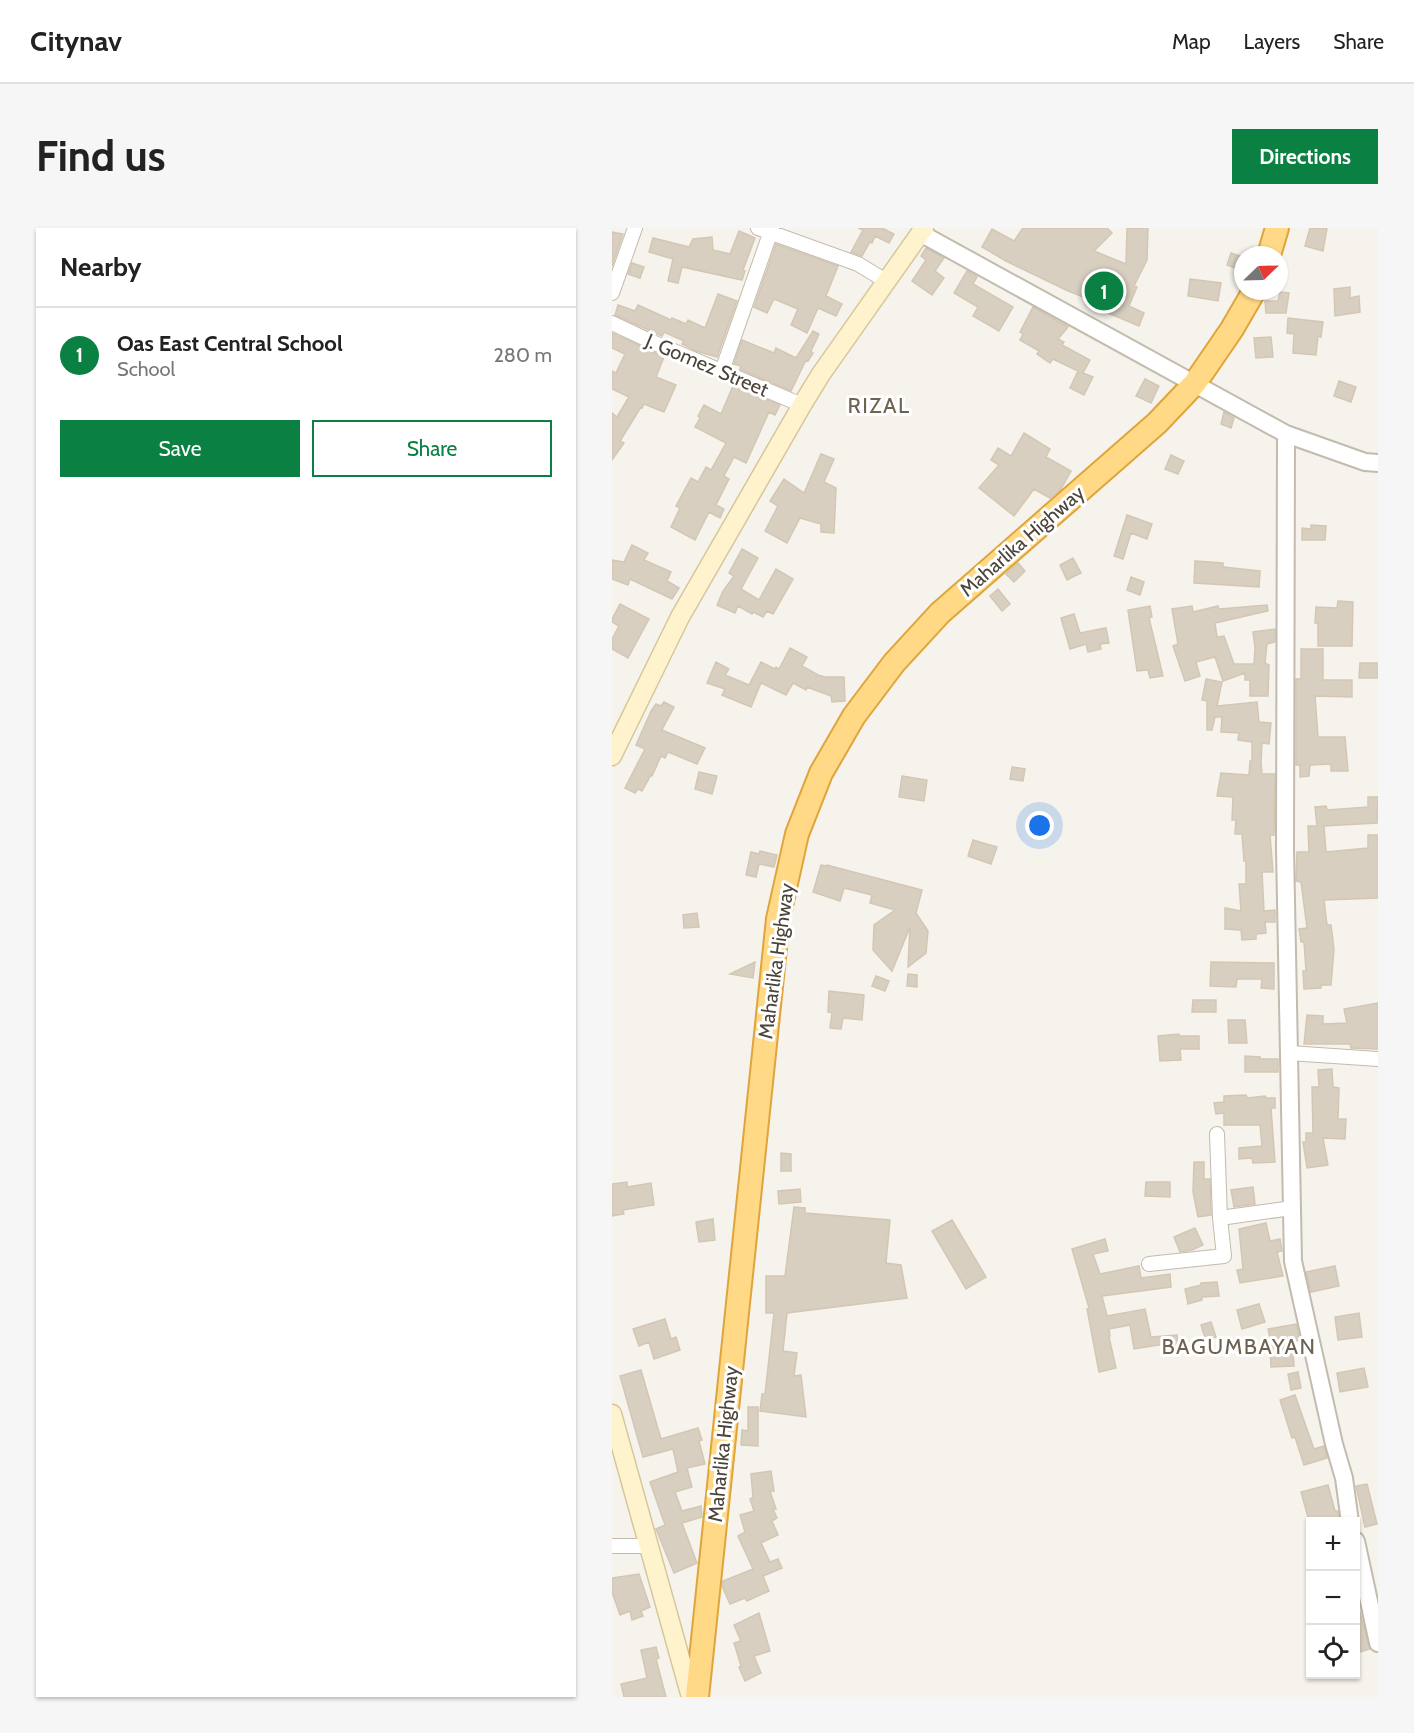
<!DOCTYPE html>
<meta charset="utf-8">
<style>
body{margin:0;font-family:Cabin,sans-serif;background:#f6f6f6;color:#222}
.controls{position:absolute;right:18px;bottom:18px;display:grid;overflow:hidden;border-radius:0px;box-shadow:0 2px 4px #0004}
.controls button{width:54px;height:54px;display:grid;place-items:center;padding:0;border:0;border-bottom:2px solid #e0e0e0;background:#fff;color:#222;font:30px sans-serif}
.compass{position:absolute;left:622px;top:18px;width:54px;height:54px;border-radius:50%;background:#fff;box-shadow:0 2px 4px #0004;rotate:67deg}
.you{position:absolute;left:428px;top:598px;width:21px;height:21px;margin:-15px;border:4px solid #fff;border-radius:50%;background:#1a73e8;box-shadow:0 0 0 9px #1a73e833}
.badge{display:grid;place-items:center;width:39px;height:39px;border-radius:50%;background:#0b8043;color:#fff;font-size:20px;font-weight:700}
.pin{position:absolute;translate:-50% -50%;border:3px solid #fff;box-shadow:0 2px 6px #0006}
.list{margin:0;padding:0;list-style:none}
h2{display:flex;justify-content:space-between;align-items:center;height:78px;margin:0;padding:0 24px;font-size:26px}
h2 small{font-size:20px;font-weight:400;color:#767676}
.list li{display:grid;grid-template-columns:39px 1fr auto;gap:18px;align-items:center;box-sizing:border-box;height:96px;padding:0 24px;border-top:2px solid #e0e0e0}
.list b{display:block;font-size:22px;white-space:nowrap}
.list p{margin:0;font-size:20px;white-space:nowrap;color:#767676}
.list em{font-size:20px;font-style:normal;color:#767676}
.actions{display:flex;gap:12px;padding:18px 24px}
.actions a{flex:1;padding:14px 0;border:2px solid #0b8043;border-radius:0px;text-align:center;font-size:21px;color:#0b8043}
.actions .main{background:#0b8043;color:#fff}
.icon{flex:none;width:33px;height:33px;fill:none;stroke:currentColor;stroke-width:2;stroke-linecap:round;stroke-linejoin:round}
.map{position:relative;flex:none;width:766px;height:1469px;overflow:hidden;border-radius:0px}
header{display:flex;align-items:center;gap:36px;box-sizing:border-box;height:84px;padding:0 30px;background:#fff;border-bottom:2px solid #e0e0e0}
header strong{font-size:28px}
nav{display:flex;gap:33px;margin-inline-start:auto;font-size:21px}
.intro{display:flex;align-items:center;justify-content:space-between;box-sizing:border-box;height:144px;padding:0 36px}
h1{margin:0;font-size:42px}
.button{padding:15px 27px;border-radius:0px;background:#0b8043;color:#fff;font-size:21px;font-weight:700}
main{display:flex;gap:36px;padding:0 36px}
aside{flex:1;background:#fff;border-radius:0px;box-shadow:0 2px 4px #0004}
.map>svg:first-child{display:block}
.building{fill:#d8cfc1;stroke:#d3c7b4;stroke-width:1.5}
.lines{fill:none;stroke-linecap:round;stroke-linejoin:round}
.minor-casing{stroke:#c2bbae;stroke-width:16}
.tertiary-casing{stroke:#c2bbae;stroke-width:20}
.secondary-casing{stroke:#d6c79b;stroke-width:21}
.trunk-casing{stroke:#e0a43c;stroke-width:26}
.minor{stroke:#fff;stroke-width:14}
.tertiary{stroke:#fff;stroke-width:16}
.secondary{stroke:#fff3cd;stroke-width:18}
.trunk{stroke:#ffd985;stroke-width:22}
.labels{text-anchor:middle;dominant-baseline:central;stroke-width:6;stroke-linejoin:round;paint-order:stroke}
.street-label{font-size:20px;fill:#4b4439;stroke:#fff}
.quarter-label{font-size:22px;letter-spacing:1.5px;fill:#6e6250;stroke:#fff}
</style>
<header>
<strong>Citynav</strong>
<nav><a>Map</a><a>Layers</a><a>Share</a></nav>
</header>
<div class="intro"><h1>Find us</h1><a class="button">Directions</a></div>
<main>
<aside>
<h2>Nearby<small></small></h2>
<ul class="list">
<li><span class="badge">1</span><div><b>Oas East Central School</b><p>School</p></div><em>280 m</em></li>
</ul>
<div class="actions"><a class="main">Save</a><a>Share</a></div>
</aside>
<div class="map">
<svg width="766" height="1469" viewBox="0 0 766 1469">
<rect width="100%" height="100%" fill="#f6f3ec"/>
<path class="building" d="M246,0H270L282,6L277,15L263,8L260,15L258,14L250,28L239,24L251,2Z
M411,0H495L500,5L482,23L514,36L515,0H536L535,32L522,58L525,59L517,78L532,85L527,98L496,85L498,80L454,62L394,33L370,19L380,1L402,13Z
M698,0H715L711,23L693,18Z
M127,3L143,10L131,42L133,43L130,52L70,39L66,55L56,53L61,31L37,24L41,10L77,19L81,11L100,9L101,22L118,26Z
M0,4L11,6L0,38Z
M164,16L226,38L214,68L230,76L224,88L206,80L195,105L179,97L186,81L162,71L155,85L142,79Z
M314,20L332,30L323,43L332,50L320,67L300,53L314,32L309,28Z
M619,25L631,29V43L615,37Z
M20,35L32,39L28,50L16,46Z
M355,43L365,49L361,56L401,79L387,103L361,88L366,79L342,65Z
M578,51L609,55L606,73L576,68Z
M738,59V70L747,68L748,84L723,88L722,61Z
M668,64L677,65L674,85H654L653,73H666Z
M106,66L125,73L105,129L84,123L70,116L72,113L52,104L50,108L3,87L6,77L23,83L26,77L59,92L60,90L74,96L76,92L93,100Z
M421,79L456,99L446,111L452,114L450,117L478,132L471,145L481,149L472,167L458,160L466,143L441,131L438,135L425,126L427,123L408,112L411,106L408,104Z
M676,90L711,94L709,109L706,108L704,127L681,125L682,106L675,105Z
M201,103L207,106L199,123L201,125L196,133L194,132L179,163L128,141L129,138L122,136L130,112L162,125L164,120L184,130Z
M0,105L52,129L44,149L64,157L52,184L32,176L30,180L29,179L8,213L12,215L0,232V185L5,189L17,169L0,161V143L4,145L13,126L0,120Z
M659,109L661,129L644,130L642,110Z
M533,151L547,158L539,175L524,168Z
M727,153L744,159L739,174L722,168Z
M121,158L168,177L163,187L157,184L134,235L122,229L112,248L117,251L104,277L112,281L108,290L97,284L83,312L59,299L68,280L64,278L79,250L86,254L94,239L99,242L114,215L83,199L88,190L86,188L92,177L109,186Z
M612,184L622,190L619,200L609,196Z
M412,205L438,221L434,229L459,243L449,261L438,270L422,261L402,288L367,260L387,237L379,232L386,220L399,228Z
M209,226L222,231L212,254L224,260L222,305L209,304V296L188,290L175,315L153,303L166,278L158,273L172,251L192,265Z
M559,227L572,233L566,246L553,241Z
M515,287L540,296L535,311L519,305L511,331L502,328Z
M699,297L714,298L713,312H690V300L699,301Z
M20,317L36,325L32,332L59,344L55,353L67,360L60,371L18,351L16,357L0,351V332L12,334Z
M130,321L146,330L129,361L147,372L164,341L181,351L161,386L155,383L151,389L141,384L140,386L126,378L123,385L105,377L111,363L122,348L117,345Z
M461,330L469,345L455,352L448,337Z
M583,333L611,335V339L648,343L647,359L582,355Z
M406,335L413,343L402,354L394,346Z
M519,349L532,354L528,367L515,362Z
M386,361L398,376L390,383L378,368Z
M726,373L741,374L740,418H706V395H703L704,379L725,380Z
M8,376L37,391L16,430L0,421V411L7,398L0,394V391Z
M655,377L656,383L603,395L605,409L612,408L622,436H642L643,420L641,404L663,401V414L655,416L653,435L657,437L656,468H638V452H633V445L611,453L603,429L584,434L588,448L573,453L561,418L566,416L560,381L580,378L581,384L606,378L607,381Z
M538,378L540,389L537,390L551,448L538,450L536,442L525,443L516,382Z
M462,386L468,405L494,400L497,415L488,416L489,421L476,424L474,416L458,421L449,390Z
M178,420L195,429L190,438L206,447L213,449H232L233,473L220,474L219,468L195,459L194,462L181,455L174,467L149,455L139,479L110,467L113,461L95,455L104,434L117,441L113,447L137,457L149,434L163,441L164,439L167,441Z
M689,421H711V452H740V469L703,468L706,509H733L736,543H719V536L698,537L697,548L688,549V537H684V451H689Z
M748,435H766V450H747Z
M594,451L610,454L605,478L645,474L647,494L659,495L657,516L650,515L649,534L650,546H663L662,607H658L661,644H650L652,683L663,682V694H653L654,705L644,706V711L630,712L629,702L613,701V680L629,683L627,656H634V633H632L630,606H623L624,592H620L621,569L605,568L609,545L637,547L638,533H640V514L626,512L627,505L609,504L610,489H603L600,502H595V473L590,472Z
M52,474L62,479L50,502L93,520L85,536L56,524L53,530L49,528L40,548L39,547L30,563L26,561L23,565L13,560L33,521L24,517L39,483L44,476L49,478Z
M400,539L413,541L411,553L398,551Z
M87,544L105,548L100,566L83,561Z
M290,548L315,552L312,573L287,569Z
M756,569H766L765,595L712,598L714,624L756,620V607H766V670L712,672L715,697H719L722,721L719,757H709V760L692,761L691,743H694L692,714H689L687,701L695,700L689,654L684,653L685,624H697L696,598H705L703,579L714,578L715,582L756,579Z
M361,612L385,619L379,636L356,628Z
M148,623L165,627L162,639L147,636L144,649L134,647L139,624L147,626Z
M209,637L214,638L215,637L310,662L304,685L316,703L314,725L296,739L298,699L280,743L261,722L262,697L283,682L258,675L260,667L232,660L228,673L201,664Z
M85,685L87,699L72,700L71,687Z
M143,734L141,750L118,746Z
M599,734L662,735V761L649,760L650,751H625L624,759L598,758Z
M296,746L305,747V759L295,758Z
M264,748L277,753L273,763L260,758Z
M217,763L252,767L250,792L231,790L229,801L218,800L220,785L216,784Z
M581,772H604V784H580Z
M766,775V821L739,820L738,816H692L695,787L711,788V796L735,795L732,781Z
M616,792H633L635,815H617Z
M567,806V808H587V821H568L569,832L548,833L546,808Z
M633,828L648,829V831H666V844H633Z
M720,841L721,859L727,860L726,891H734L733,911L711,910L716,937L695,940L691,914H694V905H701L700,859H707L706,842Z
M634,867L635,870L653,868L654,870H663V880H659L663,934L641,935L640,930L627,931V920L650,918L648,897H612V885L604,886L602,875L612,874V868Z
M169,925L179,926V943H169Z
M582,934H592V951H598L599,987L586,989L581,964Z
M15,954V959L39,955L42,977L11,982L12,986L0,988V956Z
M534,954H558V969L533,968Z
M641,959L643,976L622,979L619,962Z
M188,961L189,974L167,976L166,963Z
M182,979L193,980V985L278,992L274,1035L289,1037L295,1070L175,1085L171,1123L185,1125L182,1148L189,1147L194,1189L148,1183L150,1166H153L162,1085H154V1048H173Z
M101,991L103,1012L87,1014L84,994Z
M340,992L374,1049L354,1061L320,1003Z
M654,995L658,1013L668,1011L670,1023L665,1024L671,1048L628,1055L625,1042L631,1041L627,1001Z
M583,1000L591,1017L580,1022L568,1024L562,1009Z
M493,1011L496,1023L481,1026L488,1046L527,1038L529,1050L558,1046L559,1059L490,1068L495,1088L533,1081L539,1109L565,1107L566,1119H553V1116L522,1121L518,1097L497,1101L498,1108L497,1109L504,1140L487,1144L475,1081L477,1080L460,1021Z
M723,1038L727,1058L699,1064L694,1044Z
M605,1054L607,1068L590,1069V1072L576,1076L573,1061L589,1057V1055Z
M647,1076L653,1094L630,1101L625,1082Z
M747,1085L750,1109L726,1112L723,1089Z
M53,1091L59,1111L64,1109L68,1122L42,1131L37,1114L27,1118L21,1101Z
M599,1094L604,1109L594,1113L589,1097Z
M684,1096L688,1112L680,1114L682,1138L659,1139L658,1120H660L656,1101Z
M752,1140L756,1159L728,1164L725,1145Z
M29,1142L49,1211L86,1200L90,1212L87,1213L93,1236L75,1240L80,1259L63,1264L70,1283L89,1278L90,1289L70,1295L85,1335L62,1345L44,1301L53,1297L38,1254L66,1244L61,1221L31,1229L8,1148Z
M686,1144L689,1160L679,1162L676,1146Z
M683,1167L702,1221L712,1218L715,1230L692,1237L683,1209L680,1210L668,1172Z
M136,1179H146V1218L129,1217L130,1202L136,1203Z
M159,1243L162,1263H158L164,1281H161L165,1290L160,1293L166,1307L149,1315L158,1334L166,1331L170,1340L151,1348L157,1363L135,1373L133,1370L118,1376L110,1358L111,1353L141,1341L126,1308L133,1304L128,1287L142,1283L138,1271L141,1269L139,1246Z
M755,1256L765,1296L753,1299L744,1258Z
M716,1257L723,1283H726L727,1293H697L689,1264Z
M27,1346L38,1379L29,1383L31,1388L20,1392L18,1383L8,1387L0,1364V1350Z
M744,1381H747L758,1421L744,1425Z
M147,1385L158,1423L142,1428L149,1445L133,1453L127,1439L129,1438L122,1415L129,1413L122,1397Z
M44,1419L47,1430L44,1431L54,1469H12L9,1456L35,1450L29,1422Z"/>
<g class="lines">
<defs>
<path id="minor" d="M146,0L246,36L274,53
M0,65L23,0
M0,95L38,113L190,177
M110,143L160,0
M677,825L766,831
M605,906L608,990
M537,1036L612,1028L608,990L680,980
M0,1318H38"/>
<path id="tertiary" d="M308,5L674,206L753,234L766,235
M674,206L673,621L681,1033L722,1216L732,1250L738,1294
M744,1313L766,1415"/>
<path id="secondary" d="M0,528L68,389L190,177L209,146L312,0
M0,1186L79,1469"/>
<path id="trunk" d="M657,27L665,0
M85,1469L166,691L185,606L209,545L242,488L282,435L328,385L545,195L583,155L620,101L642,63"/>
</defs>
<use href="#minor" class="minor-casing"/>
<use href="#tertiary" class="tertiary-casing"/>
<use href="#secondary" class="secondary-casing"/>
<use href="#trunk" class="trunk-casing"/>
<use href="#minor" class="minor"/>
<use href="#tertiary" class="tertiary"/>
<use href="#secondary" class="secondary"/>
<use href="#trunk" class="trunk"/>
</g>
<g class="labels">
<g class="street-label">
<text transform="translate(95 137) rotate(23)">J. Gomez Street</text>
<text transform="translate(410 313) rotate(-41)">Maharlika Highway</text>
<text transform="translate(164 733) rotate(-82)">Maharlika Highway</text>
<text transform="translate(111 1216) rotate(-84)">Maharlika Highway</text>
</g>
<g class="quarter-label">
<text x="267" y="177">RIZAL</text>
<text x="627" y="1118">BAGUMBAYAN</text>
</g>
</g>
</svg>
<div class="controls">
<button>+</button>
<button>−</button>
<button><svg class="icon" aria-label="locate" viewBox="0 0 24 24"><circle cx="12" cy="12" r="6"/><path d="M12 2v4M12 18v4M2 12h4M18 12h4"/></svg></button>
</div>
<svg class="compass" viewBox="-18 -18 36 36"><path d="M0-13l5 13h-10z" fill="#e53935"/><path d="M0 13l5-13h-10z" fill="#767676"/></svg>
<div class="you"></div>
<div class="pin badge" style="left:492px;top:63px">1</div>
</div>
</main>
